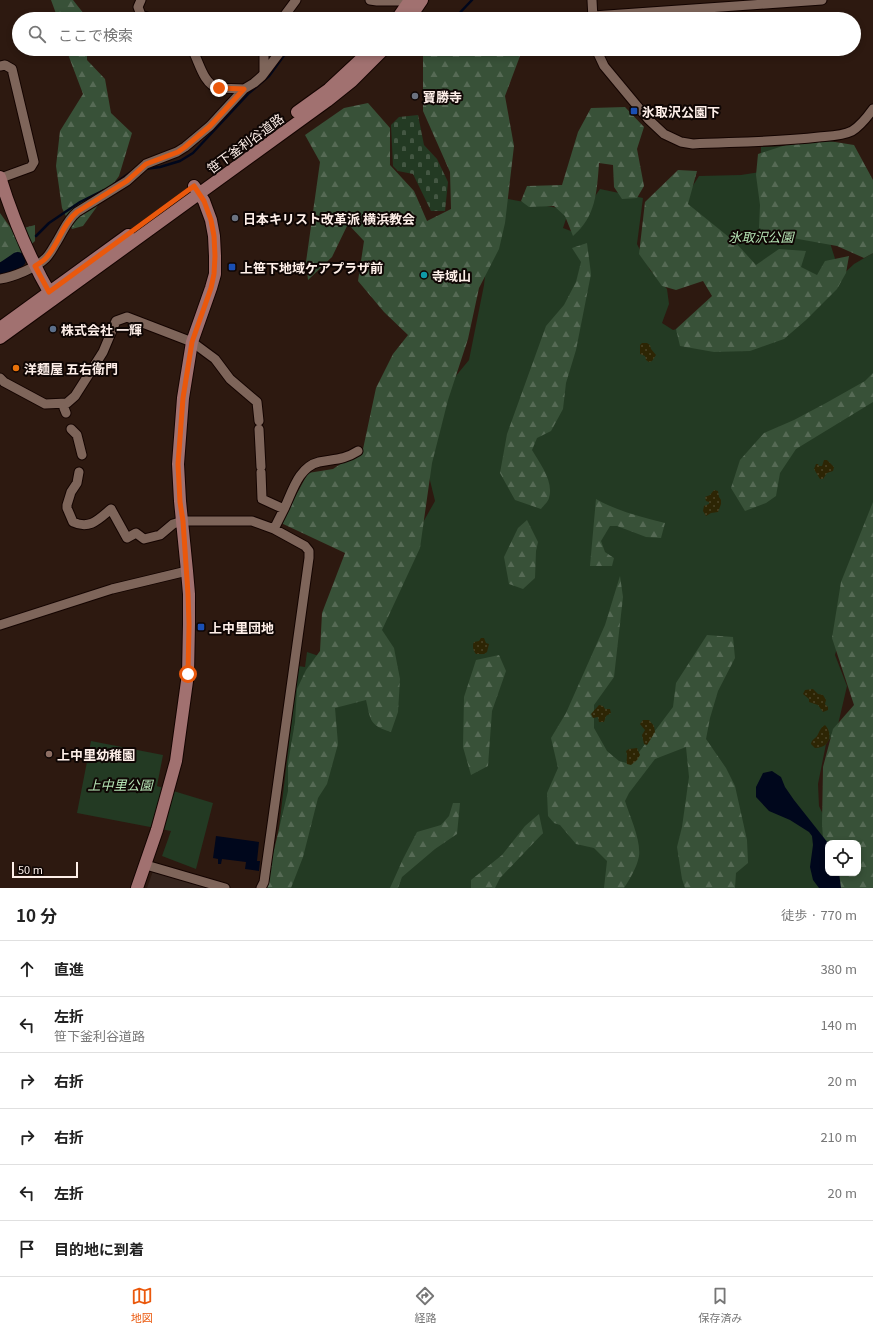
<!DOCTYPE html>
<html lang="ja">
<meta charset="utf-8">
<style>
body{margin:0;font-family:Georgia,"Noto Sans JP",serif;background:#f2f2f2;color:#222}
.controls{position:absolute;right:12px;bottom:12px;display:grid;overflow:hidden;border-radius:8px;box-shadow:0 2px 6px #0003}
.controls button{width:36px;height:36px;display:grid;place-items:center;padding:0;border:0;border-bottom:1px solid #e0e0e0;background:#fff;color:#222;font:20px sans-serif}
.scale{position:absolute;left:12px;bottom:10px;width:66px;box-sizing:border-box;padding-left:4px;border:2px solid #feefe9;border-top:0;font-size:11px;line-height:14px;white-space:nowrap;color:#feefe9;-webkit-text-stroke:3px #0f0604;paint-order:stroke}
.stop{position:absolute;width:12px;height:12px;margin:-9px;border:3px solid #ea580c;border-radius:50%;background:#fff}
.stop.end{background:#ea580c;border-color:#fff;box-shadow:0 1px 4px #0008}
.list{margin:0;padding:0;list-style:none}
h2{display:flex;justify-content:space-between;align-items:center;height:52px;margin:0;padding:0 16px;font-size:17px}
h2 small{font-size:13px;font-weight:400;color:#767676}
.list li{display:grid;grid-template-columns:26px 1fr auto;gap:12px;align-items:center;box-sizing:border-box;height:56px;padding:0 16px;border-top:1px solid #e0e0e0}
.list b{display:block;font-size:15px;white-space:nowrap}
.list p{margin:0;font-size:13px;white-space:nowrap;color:#767676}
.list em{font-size:13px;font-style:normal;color:#767676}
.icon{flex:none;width:22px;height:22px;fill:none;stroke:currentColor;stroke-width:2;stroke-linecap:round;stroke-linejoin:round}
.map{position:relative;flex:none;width:873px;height:888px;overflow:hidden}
.search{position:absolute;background:#fff;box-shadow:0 2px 6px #0003;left:12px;right:12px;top:12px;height:44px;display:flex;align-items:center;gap:10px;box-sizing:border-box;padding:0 14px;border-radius:22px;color:#767676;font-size:15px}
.sheet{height:388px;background:#fff}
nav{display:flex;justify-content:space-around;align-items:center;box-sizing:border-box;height:56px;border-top:1px solid #e0e0e0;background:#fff;font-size:11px;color:#767676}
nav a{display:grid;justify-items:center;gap:2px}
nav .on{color:#ea580c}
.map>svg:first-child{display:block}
.education{fill:#36251e}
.green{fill:#233a23}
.forest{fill:url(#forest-firs);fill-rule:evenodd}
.sand{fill:url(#sand-dots)}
.cemetery{fill:url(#cemetery-stones)}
.water{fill:#00071c}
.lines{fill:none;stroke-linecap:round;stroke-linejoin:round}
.stream{stroke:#00071c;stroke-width:2.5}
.river{stroke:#00071c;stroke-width:16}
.street-casing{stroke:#140401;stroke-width:11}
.secondary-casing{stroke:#140401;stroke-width:14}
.street{stroke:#7e655a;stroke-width:9}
.secondary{stroke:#a17170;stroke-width:12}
.route{stroke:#ea580c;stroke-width:5}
.worship-dot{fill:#6b7280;stroke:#0f0604;stroke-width:1.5}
.transit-dot{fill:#1a4fb4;stroke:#0f0604;stroke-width:1.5}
.culture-dot{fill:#0f9aa8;stroke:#0f0604;stroke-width:1.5}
.service-dot{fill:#5c6f8a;stroke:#0f0604;stroke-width:1.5}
.food-dot{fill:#e8710a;stroke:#0f0604;stroke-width:1.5}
.education-dot{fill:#8d6e63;stroke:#0f0604;stroke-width:1.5}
.labels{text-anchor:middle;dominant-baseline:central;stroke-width:4;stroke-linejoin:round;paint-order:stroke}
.poi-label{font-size:13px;font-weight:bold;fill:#feefe9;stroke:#0f0604;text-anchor:start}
.street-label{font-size:13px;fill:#feefe9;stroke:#0f0604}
.park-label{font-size:13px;font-style:italic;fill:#b5e4b5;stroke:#0f0604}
</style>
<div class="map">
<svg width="873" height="888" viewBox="0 0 873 888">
<defs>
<pattern id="forest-firs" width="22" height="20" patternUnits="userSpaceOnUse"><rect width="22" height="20" fill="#385138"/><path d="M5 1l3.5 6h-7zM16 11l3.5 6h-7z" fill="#566a55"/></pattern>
<pattern id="sand-dots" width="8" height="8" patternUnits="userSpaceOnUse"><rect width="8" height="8" fill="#2d2504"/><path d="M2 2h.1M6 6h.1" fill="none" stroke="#4c4529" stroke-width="1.8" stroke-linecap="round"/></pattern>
<pattern id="cemetery-stones" width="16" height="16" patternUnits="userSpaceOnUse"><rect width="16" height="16" fill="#233a23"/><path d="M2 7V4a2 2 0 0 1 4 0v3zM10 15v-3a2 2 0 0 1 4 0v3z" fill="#445743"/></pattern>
</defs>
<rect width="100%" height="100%" fill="#2d1910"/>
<path class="education" d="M153,871L210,888H147Z"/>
<path class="green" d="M784,146L812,186L838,268L793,295L694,264L687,195L699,176L741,175L760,172L761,147Z
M600,189L643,198L637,244L650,270L667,289L669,304L662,323L673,330L836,281L854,264L873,253V535L853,586L835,655L847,686L837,729L826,744L818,784L819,806L837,843H828V873L862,888H272L298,666L305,667L307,652L319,656L417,533L435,501L426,464L450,383L469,360L484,285L492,209L508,199L569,210L563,228L576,233L586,209Z
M91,741L163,755L157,786L213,803L196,869L162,856L171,831L77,813Z"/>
<path class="forest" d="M51,0H73L88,19H58Z
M66,49H87V60L105,79L111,113L132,133L119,176L83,226L72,229L62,208L56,166L60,131L83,94Z
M429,49H518L520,56L505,96L514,146L505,223L499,249L479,288L468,339L448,400L432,463L420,548L382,630L394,648L400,679L398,712L391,732C369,725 371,721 366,700L335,708L338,744L327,784L318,798L303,857L291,888H261L266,883L279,829L288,791V763L295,722L297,689L306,670L320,651L322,613L345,553L281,523L308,473L333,469L363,449L376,388L393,354L408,335L384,312L358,281L364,241L348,224L332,257L308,280L306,262L320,162L305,135L344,108L368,103L390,128V165L414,191L427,221L451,209L450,172L423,111V54Z
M625,107L644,127L637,149L644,186L637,198L622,199L614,187L613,165L599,163C597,191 596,217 573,236L565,216L554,206L529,207L521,201L527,186L562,185L578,132L591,108Z
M829,141L854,145L873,180V253L864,258L837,246L776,235L759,228L760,205L756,175L758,154L789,144Z
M678,170L697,171L688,204L735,242L756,265L779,249L806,251L801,267L817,275L825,261L849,256L846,273L837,289L806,320L784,339L750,351L714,352L680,346L676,329L712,296L703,281L676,290L662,286L639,254L645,202Z
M0,213L13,231L35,225V241L14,260L0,262Z
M587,243L591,274L576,350L566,383L563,409L551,431L537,438L532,450C540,464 554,481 549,498C548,502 544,505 541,509L515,500L500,473L507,434L546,326L564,305L576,282L581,262L572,248Z
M873,373V402L796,449L780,473L776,496L766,503L745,511L731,488L740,460L764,433L794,420L826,403L865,381Z
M596,499C617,511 641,517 665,523L661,538L646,537L617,526H610L601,541L605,552L614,558L612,566H590Z
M873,502V888H834L825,867L822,824L823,767L833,729L854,705L832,638L841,582ZM828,843H858V873H828Z
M527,520L538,542L536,551L535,578L523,589L509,584L504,557L518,528Z
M620,576L623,597L614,677L594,705V728L607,751L619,761L630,764L673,707L676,683L707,635L733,637L735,658L718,691L710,718L706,739L726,768L735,786L747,840L748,863L736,873L735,888H685L682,879L677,847L682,827L689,777L686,747L655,759L629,793L625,801C630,817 641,840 639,856C637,867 630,879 624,888H604L607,861L594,848L576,844L560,825L554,823L548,816L547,793L558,768L551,738L566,713L605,625Z
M499,655L506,671L492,711L488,766L471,775L463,747L464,697L476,660Z
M453,803H460L457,834L435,849L402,877L398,888H390L403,859L417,832L441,825L449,816Z
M539,814L543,833L500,878L495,888H471V880L502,855L525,826Z"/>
<path class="sand" d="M642,343H647L650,345L651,349L656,355L652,361L649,362L646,360L645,356L640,354V345Z
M824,460H827L834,467L833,471L827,473L823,479H820L814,469L816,464H818L819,466H822Z
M714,490L718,491L719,497L721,500V504L718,512L711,513L706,516L703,511L704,506L709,504V502L706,501L705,497L710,495Z
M481,638H484L486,643L489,644L487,652L484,654H476C473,651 472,645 474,642L479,641Z
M813,689L818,694L823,695L826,700L825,704L828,707V710L823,712L818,705L809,702V699L803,694L805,690Z
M599,705L603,706L605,709H610L611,713L606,716L604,722H599L598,717L593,718L591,714Z
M643,720H649L654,726L655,732L647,745L644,744L642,735L645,730L640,724Z
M825,725C834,735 829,748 815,748L811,744C812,739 815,739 817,736C820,731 820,728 825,725Z
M637,748L640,755L637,760L631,765L627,764C626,760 628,756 626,751L629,749Z"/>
<path class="cemetery" d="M418,115L424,145L437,159L448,182L445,211H431L413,174L398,171L393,166L391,125L399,117Z"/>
<path class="water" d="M772,771L781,777L785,787L794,800L828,843V873H839L841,888H819L813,880L810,867L813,845L812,836L809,832L790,820L769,811L756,797V787L763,773Z
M216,836L259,842L257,861H260L259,871L245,869L246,862L222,859L221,864H218V859L213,858Z"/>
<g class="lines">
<path class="stream" d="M454,19L472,0
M145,169L160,167L180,161L193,153L249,93L269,76L285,54L292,49
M114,184L131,172
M36,236L49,223L80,202L104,190"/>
<path class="river" d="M0,272L18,260"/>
<defs>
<path id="street" d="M141,0L138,7L141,15L153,19
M370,0L377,1H410
M592,0L593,19
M593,16L822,0
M282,19L296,0
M192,49C199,61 203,84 218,88C226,89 235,88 244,89
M264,49V73
M596,49L604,66L648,119L664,134L681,142L693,144C735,142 777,142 819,137C830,136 842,136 852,131C860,126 868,116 873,109
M0,66L5,65L12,69L34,162L31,167L1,178
M0,279C13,277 36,268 46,258C50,254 53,248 56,243C63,232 67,220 77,212L127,181L146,164L177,152L185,147L210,126L244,89L254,83L262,76L280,52L284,49
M0,378L4,382L45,404L67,403L75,396L103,352L116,321L127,317L192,342L215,359L230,379L257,402L259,421
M64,408L66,413
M71,429L77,435L82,455
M259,429L261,467
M79,472L77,483L71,492L67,505V508L73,522C90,530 99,519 111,509L127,538L136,533L144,539L160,535L173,524L183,521H252L274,529L305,546L309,551V558L264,882L261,888
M261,472L262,499L284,509L274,529
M284,509C292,493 298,467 319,462C334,459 344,460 358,451
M0,625L112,589L187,571
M146,865L225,888"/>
<path id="secondary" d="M397,19L410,0
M409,19L422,0
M297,112L329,89L372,49
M0,177C13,219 31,261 53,299
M0,328L128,235
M0,338L327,101L352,81L384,49
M137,888L157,830L176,761L188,674L189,624V594L187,571L180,501L178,464L183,398L192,342L211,288L215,274V256L214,236L211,220L204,201L194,186"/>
</defs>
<use href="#street" class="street-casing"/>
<use href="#secondary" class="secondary-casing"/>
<use href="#street" class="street"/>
<use href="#secondary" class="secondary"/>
</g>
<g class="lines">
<path class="route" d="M188,674L189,624L188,594L183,521L180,502L178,464L183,398L192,342L211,288L214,274L215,256L214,236L211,220L204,201L194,186L49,292L35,266C38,264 42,262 45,259C59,245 62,224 77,212L127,181L146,164L178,152L185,147L210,126L244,89L219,88"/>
</g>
<g class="worship-dot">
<circle cx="415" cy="96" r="4"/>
<circle cx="235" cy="218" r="4"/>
</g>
<g class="transit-dot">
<rect x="630" y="107" width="8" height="8" rx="2"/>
<rect x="228" y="263" width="8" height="8" rx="2"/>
<rect x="197" y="623" width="8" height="8" rx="2"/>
</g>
<circle class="culture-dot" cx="424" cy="275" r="4"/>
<circle class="service-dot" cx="53" cy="329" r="4"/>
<circle class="food-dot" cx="16" cy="368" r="4"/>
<circle class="education-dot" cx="49" cy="754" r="4"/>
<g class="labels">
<g class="poi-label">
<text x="423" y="96">寶勝寺</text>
<text x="642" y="111">氷取沢公園下</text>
<text x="243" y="218">日本キリスト改革派 横浜教会</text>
<text x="240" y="267">上笹下地域ケアプラザ前</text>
<text x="432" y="275">寺域山</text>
<text x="61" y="329">株式会社 一輝</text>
<text x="24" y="368">洋麺屋 五右衛門</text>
<text x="209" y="627">上中里団地</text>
<text x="57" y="754">上中里幼稚園</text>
</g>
<g class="street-label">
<text transform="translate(245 143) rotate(-36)">笹下釜利谷道路</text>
</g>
<g class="park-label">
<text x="761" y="236">氷取沢公園</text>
<text x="120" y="784">上中里公園</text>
</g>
</g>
</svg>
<div class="controls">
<button><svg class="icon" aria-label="locate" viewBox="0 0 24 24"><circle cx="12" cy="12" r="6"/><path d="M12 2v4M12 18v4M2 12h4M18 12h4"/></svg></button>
</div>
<div class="scale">50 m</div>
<div class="stop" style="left:188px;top:674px"></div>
<div class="stop end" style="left:219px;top:88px"></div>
<div class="search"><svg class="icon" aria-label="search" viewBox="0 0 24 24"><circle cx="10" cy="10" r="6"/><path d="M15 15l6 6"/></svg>ここで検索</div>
</div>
<section class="sheet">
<h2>10 分<small>徒歩 · 770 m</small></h2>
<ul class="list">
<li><svg class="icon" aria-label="ahead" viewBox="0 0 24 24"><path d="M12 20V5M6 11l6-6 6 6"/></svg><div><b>直進</b></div><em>380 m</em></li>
<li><svg class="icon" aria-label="left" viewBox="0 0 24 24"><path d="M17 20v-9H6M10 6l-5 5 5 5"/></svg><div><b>左折</b><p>笹下釜利谷道路</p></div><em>140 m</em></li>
<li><svg class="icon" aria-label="right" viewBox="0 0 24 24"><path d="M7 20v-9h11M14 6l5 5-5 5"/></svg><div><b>右折</b></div><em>20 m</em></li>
<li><svg class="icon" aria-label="right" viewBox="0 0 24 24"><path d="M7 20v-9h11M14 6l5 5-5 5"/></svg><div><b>右折</b></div><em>210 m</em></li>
<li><svg class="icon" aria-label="left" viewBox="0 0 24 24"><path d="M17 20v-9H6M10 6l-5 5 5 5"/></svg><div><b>左折</b></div><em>20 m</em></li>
<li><svg class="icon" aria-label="arrive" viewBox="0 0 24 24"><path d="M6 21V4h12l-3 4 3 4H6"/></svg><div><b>目的地に到着</b></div></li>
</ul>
</section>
<nav>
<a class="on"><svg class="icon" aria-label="map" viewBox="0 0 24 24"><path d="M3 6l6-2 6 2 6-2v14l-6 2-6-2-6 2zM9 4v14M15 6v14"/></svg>地図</a>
<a><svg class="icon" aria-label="directions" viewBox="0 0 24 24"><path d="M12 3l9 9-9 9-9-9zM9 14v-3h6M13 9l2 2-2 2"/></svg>経路</a>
<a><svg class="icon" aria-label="saved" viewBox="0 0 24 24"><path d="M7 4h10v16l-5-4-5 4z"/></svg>保存済み</a>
</nav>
